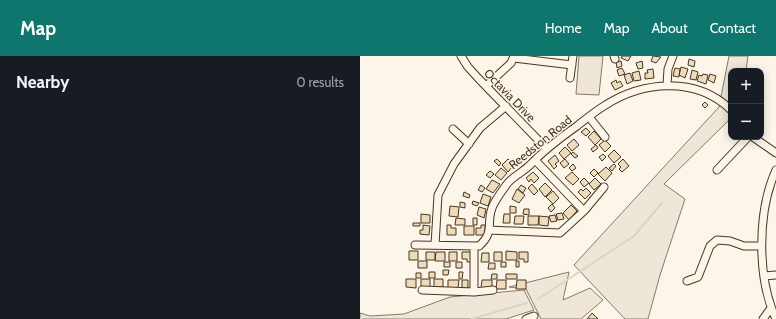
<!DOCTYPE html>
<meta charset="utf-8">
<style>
body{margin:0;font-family:Cabin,sans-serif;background:#242831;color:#f1f3f6}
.controls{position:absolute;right:12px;top:12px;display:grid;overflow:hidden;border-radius:8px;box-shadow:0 2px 10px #0003}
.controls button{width:36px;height:36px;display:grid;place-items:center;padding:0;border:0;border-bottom:1px solid #363941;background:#171b24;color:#f1f3f6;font:20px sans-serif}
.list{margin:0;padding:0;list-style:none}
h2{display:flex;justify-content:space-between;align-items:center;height:52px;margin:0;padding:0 16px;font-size:17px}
h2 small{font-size:13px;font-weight:400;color:#9ea1a6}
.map{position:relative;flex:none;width:416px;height:263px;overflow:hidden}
header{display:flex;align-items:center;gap:24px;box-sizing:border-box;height:56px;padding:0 20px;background:#0f766e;color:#fff}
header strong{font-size:19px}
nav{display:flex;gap:22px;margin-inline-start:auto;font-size:14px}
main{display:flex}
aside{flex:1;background:#171b24}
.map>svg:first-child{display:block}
.green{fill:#ede6d9;stroke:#887966}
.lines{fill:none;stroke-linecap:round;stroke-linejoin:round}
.stream{stroke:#dcd4c6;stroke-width:2}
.building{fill:#ecdcbc;stroke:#4a3520}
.minor-casing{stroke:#4a3520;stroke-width:9}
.minor{stroke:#fbf6e9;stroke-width:7}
.labels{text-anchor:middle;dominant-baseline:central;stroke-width:3;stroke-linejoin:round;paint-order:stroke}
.street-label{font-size:12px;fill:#4a3520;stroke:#fbf6e9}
</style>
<header>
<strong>Map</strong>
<nav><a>Home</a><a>Map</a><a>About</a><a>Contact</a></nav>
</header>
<main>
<aside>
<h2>Nearby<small>0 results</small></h2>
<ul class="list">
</ul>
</aside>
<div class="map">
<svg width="416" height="263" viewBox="0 0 416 263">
<rect width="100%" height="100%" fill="#fbf6e9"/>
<path class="green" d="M219,0H243L239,39L216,38Z
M369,0H388L386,15H371V62L304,128L325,143L300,219L288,263H265L214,209L359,51Z
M209,216L203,244L230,232L243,244L221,263H181L166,233L149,231Z
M164,234L174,254L146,263H0V257L10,260L44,258L90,241Z"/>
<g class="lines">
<path class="stream" d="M178,243L274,180L302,147
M0,262L2,263
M111,263L167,247"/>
</g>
<path class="building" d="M262,0H271L268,5L261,2Z
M293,0L301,1L296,7L291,5Z
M329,3L335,5L334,11L328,9Z
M261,5L262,10L257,12L256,6Z
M282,5L283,12L278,13L276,7Z
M321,11L328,13L325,22L319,19Z
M262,12L265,18L259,20L257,14Z
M315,12L320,13L319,21L313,20Z
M293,13L294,22L285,23V17H288L287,14Z
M332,14L338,16L336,24L330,23Z
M279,15L281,24L274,25L272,17Z
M270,17L273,25L267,28L264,19Z
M343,18L348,19L346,28L337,25L339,19L342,20Z
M350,18L356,20L354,27L348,24Z
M256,24L257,27L260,25L263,30L255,34L251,27Z
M345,46L348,49L345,52L342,49Z
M226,72L230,76L226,80L221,76Z
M234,75L241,83L235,89L228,81Z
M214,83L219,89L212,95L207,89Z
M245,84L251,90L245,96L239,89Z
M236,89L238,92L233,96L231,93Z
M205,91L211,97L204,103L199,97Z
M254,94L261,101L254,107L248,100Z
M213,96L218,100L215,102L211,98Z
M243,98L246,101L242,105L239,101Z
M195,99L199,105L195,108L197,110L194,113L188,105Z
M137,103L141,107L139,110L134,105Z
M148,103L154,109L148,116L142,109Z
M205,103L209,108L204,112L200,107Z
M263,103L269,110L262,116L259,113L261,111L258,108Z
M213,108L216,112L212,115L209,112Z
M254,108L256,110L252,115L249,112Z
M246,111L252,117L245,125L238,118Z
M141,112L147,117L141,124L135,119Z
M234,113L238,117L234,121L230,117Z
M130,115L134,118L130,122L126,119Z
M173,116L179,122L174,127L171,123L169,126L166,122Z
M212,116L219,123L213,129L205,122Z
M224,122L229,127L224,131L220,126Z
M235,122L241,128L234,134L229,128Z
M132,124L140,128L133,137L126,133Z
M185,127L192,134L185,141L179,133Z
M172,128L178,135L174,139L168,132Z
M121,129L125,132L122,136L118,134Z
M161,129L166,132L163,137L158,133Z
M226,132L231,137L225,143L218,136L221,133L223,135Z
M157,133L165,139L159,147L152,143Z
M193,135L199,142L193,148L186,141Z
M104,136L110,139L109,142L103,140Z
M123,138L131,141L128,150L120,147Z
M113,145L119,147L117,150L112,148Z
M100,146L105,147V152L100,151Z
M192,148L195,152L191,156L188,152Z
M211,149L217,155L209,164L203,157Z
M90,150L99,151L98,161L89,160Z
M150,150L156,151V157H150Z
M119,151L126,153L124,162L117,159Z
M164,153H169V159L163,158Z
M202,157L204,163L198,164L196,158Z
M61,158L70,159V167H61Z
M144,158H150V167H143Z
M195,159L197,165L191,166L189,160Z
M155,160H164L163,168H154Z
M168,160H179L178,169H168Z
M179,160L189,161L188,170L179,169Z
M96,162L105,163V169H95Z
M113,162H117V169H113Z
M53,167H60V170H53Z
M63,169L70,170L69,179L60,178V174H63Z
M87,169H91V172H96V179H87Z
M121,169H125V179H116V172H121Z
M104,170H114V179H104Z
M49,195H58V204H49Z
M146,195L157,196V204H146Z
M66,196H75V204H66Z
M76,196H85V205H75Z
M89,196H97V205H89Z
M102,196H111V206H107V203H102Z
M134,196H142V205H134Z
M159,196H168V206H164V203H159Z
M122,197H129V206H121Z
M58,205H67V212H58Z
M156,205H159V211H156Z
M84,206H90V211H84Z
M96,206H102V212H96Z
M141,206H146V211H141Z
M129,207H135V213H128Z
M83,214H89L88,219H83Z
M69,216H75V222H69Z
M99,216H103L102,223H99Z
M56,217H61V222H56Z
M132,218H137V223H131Z
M146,218H157V223H146Z
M46,223H56V232L46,231Z
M61,223H70V231H61Z
M74,223H83V231H74Z
M88,224H99L98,232L88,233Z
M102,224H108V233H102Z
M122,224H132V233L121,232Z
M137,224H146V233H136Z
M157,224H166V233H156Z
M232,257L238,263H227Z"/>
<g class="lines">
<defs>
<path id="minor" d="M101,0L108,11L118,22L186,92
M254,0L255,3
M154,2L212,9
M210,22L213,0
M307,29L308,13L313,0
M126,30L151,7L154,0
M229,61L245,81
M93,73L109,88
M393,81L416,97
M175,104L224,155
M357,114L388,81
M129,174L200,177L224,155L244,131
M55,189L119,190C135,176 126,168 132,152C135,144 142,135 147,128C152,121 163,116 170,109C184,94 200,82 217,70C226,63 234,56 244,50C282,25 336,20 371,54
M75,189L78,139L94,108L120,72L146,50
M114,190V236
M404,220L416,219
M327,225L338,221L350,190L357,184L370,185L384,190H401
M62,234L114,236L133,234
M166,263L174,260
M403,263L411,252
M416,263C397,222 397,156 416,114"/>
</defs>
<use href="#minor" class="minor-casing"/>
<use href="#minor" class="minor"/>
</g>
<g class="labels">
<g class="street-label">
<text transform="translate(150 39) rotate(46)">Octavia Drive</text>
<text transform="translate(180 86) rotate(-39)">Reedston Road</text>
</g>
</g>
</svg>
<div class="controls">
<button>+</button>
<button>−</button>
</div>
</div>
</main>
